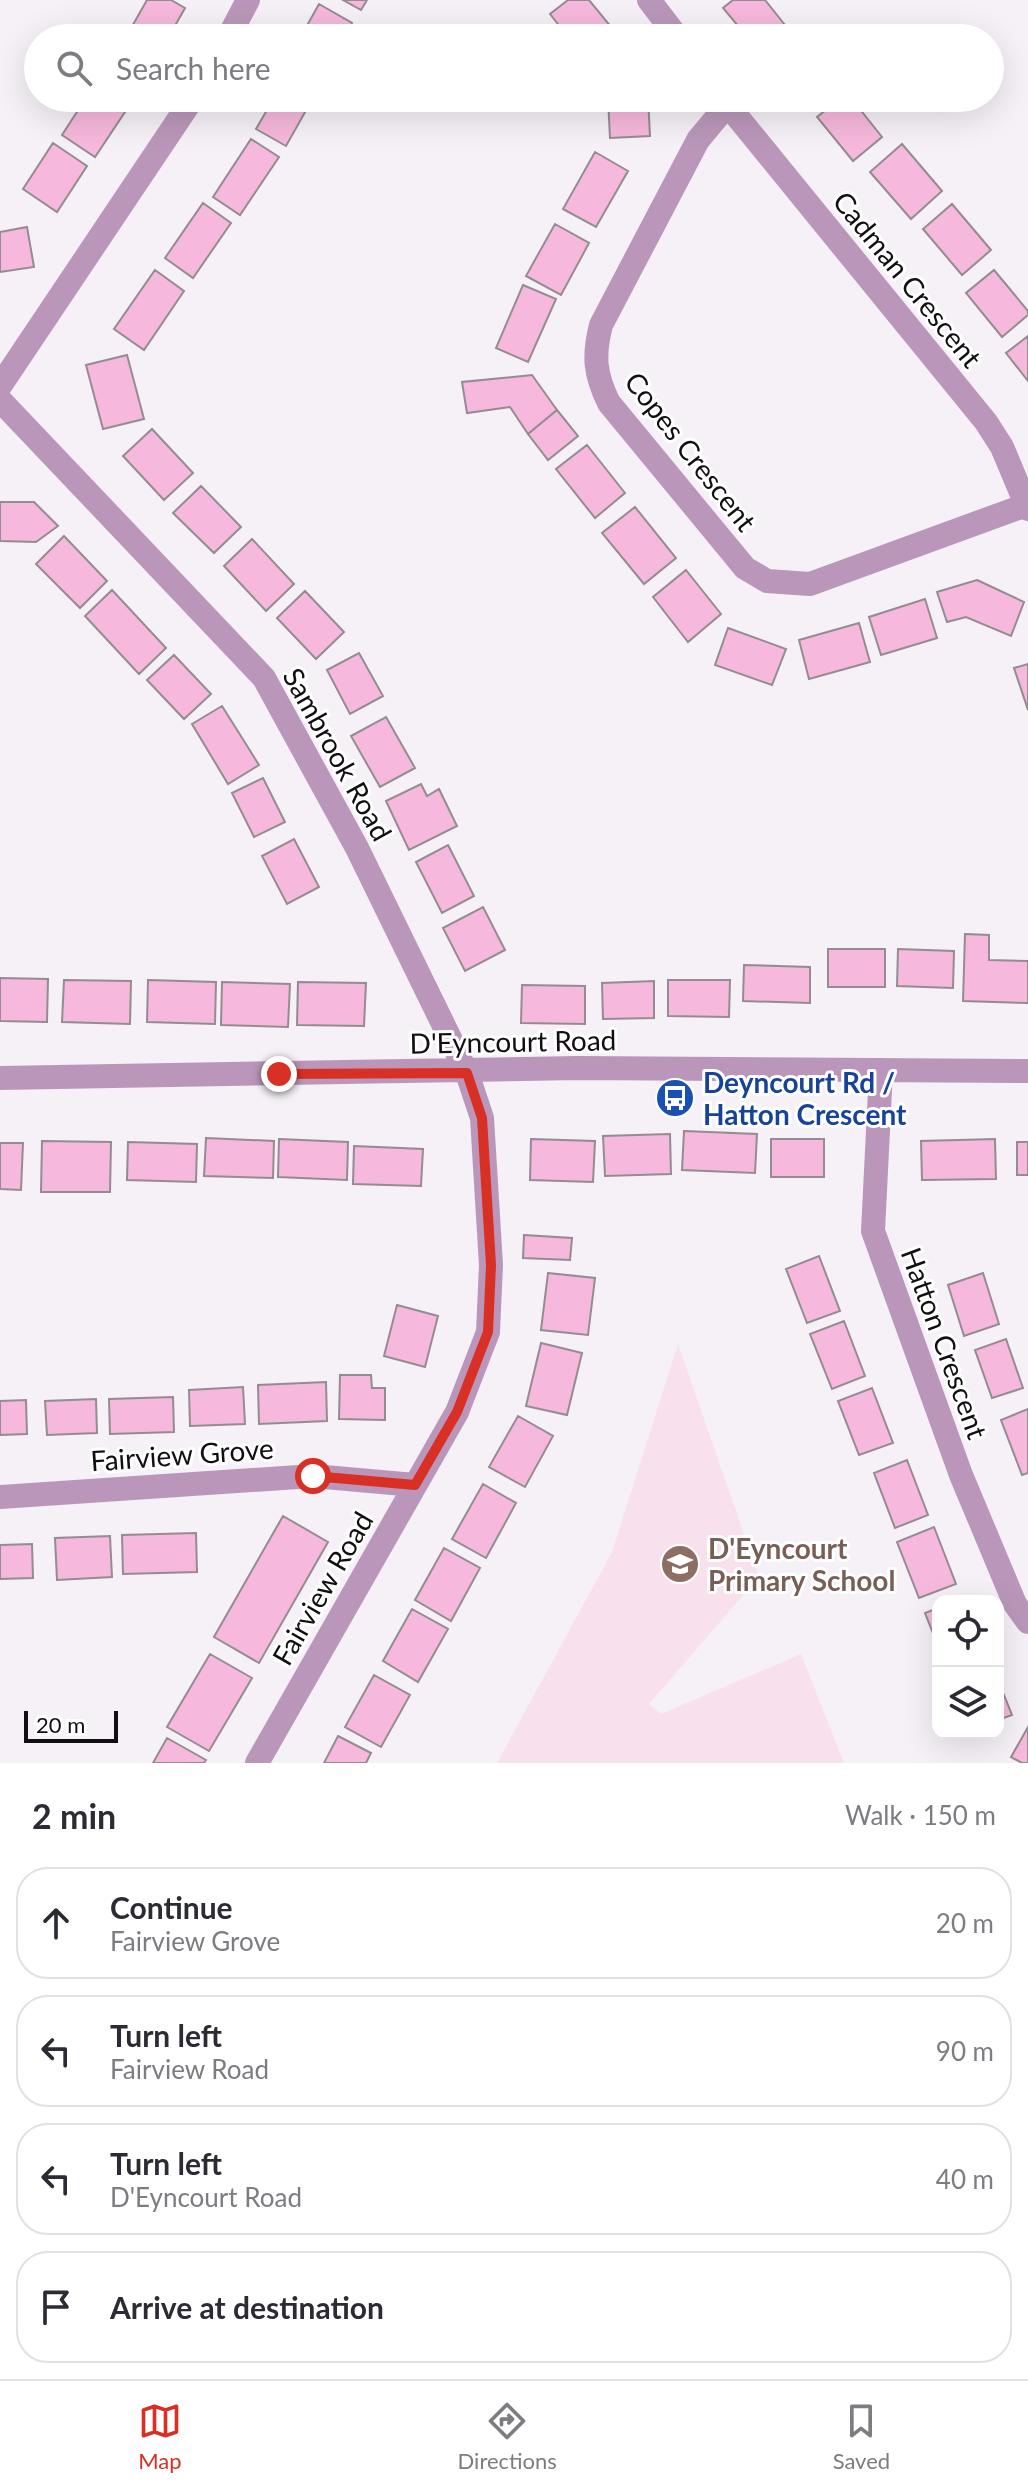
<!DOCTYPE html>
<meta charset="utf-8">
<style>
body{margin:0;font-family:Lato,sans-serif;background:#f7f7f7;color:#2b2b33}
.controls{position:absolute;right:24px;bottom:24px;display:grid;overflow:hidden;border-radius:16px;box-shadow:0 8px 32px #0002}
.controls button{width:72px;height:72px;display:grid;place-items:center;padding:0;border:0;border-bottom:2px solid #e1e1e2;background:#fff;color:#2b2b33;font:40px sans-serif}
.scale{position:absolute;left:24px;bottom:20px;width:94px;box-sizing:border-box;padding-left:8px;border:4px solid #110f11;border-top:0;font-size:22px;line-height:28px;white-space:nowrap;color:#110f11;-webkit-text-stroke:6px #fff;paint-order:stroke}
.stop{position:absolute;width:24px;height:24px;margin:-18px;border:6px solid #d93025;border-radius:50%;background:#fff}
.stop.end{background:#d93025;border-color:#fff;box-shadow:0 2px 8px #0008}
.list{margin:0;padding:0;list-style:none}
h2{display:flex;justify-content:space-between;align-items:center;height:104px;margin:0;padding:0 32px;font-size:34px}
h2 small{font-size:26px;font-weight:400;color:#7c7c81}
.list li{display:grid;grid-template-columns:52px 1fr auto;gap:24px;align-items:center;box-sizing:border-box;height:112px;margin:0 16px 16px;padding:0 16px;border:2px solid #e1e1e2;border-radius:32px}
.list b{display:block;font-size:30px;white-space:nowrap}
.list p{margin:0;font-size:26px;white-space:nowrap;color:#7c7c81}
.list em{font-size:26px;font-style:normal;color:#7c7c81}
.icon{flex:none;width:44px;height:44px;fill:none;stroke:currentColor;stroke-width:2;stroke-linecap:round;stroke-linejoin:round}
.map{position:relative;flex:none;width:1028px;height:1763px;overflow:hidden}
.search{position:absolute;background:#fff;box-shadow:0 8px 32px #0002;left:24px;right:24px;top:24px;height:88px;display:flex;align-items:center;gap:20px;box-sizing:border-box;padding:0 28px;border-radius:44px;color:#7c7c81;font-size:30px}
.sheet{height:616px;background:#fff}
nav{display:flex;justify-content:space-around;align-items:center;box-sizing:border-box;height:112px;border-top:2px solid #e1e1e2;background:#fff;font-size:22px;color:#7c7c81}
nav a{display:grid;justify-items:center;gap:4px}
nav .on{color:#d93025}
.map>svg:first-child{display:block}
.education{fill:#f8e1ec}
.building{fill:#f6b8dc;stroke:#948c90;stroke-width:2}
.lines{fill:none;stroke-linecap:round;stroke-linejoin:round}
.minor{stroke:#ba97ba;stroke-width:24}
.route{stroke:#d93025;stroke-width:10}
.labels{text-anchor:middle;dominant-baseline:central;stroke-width:6;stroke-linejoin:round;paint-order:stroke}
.street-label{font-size:28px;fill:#110f11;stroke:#fff}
.transit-label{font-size:28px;font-weight:bold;fill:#164399;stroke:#fff;text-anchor:start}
.education-label{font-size:28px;font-weight:bold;fill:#785e54;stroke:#fff;text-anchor:start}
</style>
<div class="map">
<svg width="1028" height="1763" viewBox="0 0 1028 1763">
<rect width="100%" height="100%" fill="#f6f0f7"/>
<path class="education" d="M678,1344L759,1577L649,1704L661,1714L801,1654L844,1763H497L612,1552Z"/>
<path class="building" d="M147,0H171L185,8L168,38L126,37Z
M343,0H367L361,10Z
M568,0H589L617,34L612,38H569L550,14Z
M733,0H765L785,25L770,38H748L723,8Z
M319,4L352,23L344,38H300Z
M86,98H117L129,106L95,157L62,135Z
M274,98H313L286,146L256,129Z
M608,98H648L650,136L610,138Z
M841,98H851L882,137L853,161L817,117Z
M251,139L279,157L240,215L213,197Z
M53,143L87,166L57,212L23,189Z
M902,144L942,191L911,219L870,172Z
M595,152L628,171L596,227L563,209Z
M203,203L231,223L193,278L165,258Z
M952,204L991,250L962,275L923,229Z
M555,224L589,243L561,295L526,276Z
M27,227L34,267L0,272V232Z
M155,270L184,291L144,350L114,329Z
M994,270L1028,311V315L1002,337L966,293Z
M523,285L556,299L528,362L496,348Z
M1028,336V381L1006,353Z
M127,355L144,419L103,429L86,365Z
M532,375L557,410L528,434L510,407L467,413L462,382Z
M557,410L578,436L548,460L528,434Z
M152,429L193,473L164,500L123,456Z
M587,445L625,493L595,518L556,469Z
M201,486L241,527L214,553L173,513Z
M0,502H34L58,526L36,542L0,541Z
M635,507L676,558L644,584L602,533Z
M64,536L107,581L80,608L36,564Z
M252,539L294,584L266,611L224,566Z
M686,570L721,614L688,642L653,597Z
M977,580L1024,602L1011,636L966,617L947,622L937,592Z
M112,590L166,648L139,674L85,616Z
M305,591L344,632L316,659L277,618Z
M925,599L937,638L881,655L869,617Z
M859,623L870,662L809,679L799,640Z
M728,628L786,649L772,685L715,665Z
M359,653L383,696L350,714L327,670Z
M174,655L211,694L184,719L147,680Z
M1028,664V710L1014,668Z
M222,706L259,765L228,784L192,724Z
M386,717L415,768L380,787L351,736Z
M263,778L285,822L254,837L232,793Z
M421,784L427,796L439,789L457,826L409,850L386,801Z
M294,839L319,887L287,904L262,856Z
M448,845L474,896L442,913L416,862Z
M483,907L505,950L465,971L443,928Z
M965,934L989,935V960L1028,961V1003L963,1001Z
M828,949H885V987H828Z
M898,949L954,951L953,988L897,986Z
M744,965L810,967V1003L743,1001Z
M0,978L48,979L47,1022L0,1021Z
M64,980L131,981L130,1024L62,1022Z
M148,980L216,982L215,1024L147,1022Z
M668,980H730L729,1017L668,1016Z
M654,981V1018L603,1019L602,983Z
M222,982L290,984L288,1027L221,1025Z
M298,982L366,983L364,1026L297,1025Z
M522,985L585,986V1024L521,1023Z
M684,1131L757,1134L755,1173L682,1170Z
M670,1134L671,1174L605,1176L603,1136Z
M206,1138L274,1141L273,1178L204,1176Z
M279,1139L348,1142L347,1180L278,1177Z
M531,1139L595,1141L593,1182L530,1180Z
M771,1139H824V1177H771Z
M995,1139L996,1179L922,1180L921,1141Z
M42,1141L111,1142L110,1192H41Z
M128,1142L197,1144L196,1182L127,1180Z
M1017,1142H1028V1175H1017Z
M0,1143H23L21,1190L0,1189Z
M354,1146L423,1149L421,1186L353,1184Z
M524,1235L572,1238L570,1260L523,1258Z
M819,1256L840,1311L807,1323L786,1269Z
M548,1273L595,1278L588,1335L541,1330Z
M983,1273L999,1324L964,1336L948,1285Z
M397,1305L438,1316L425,1367L384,1356Z
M844,1321L865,1376L832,1389L810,1334Z
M1006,1339L1023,1388L992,1398L975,1350Z
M541,1343L582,1353L567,1415L526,1406Z
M340,1375H371L372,1388H385V1420L339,1419Z
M326,1382L327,1421L259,1424L258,1385Z
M243,1387L245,1424L190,1426L189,1390Z
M872,1388L893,1443L859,1455L838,1401Z
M173,1397L174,1432L110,1434L109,1399Z
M96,1399L97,1433L47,1435L45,1401Z
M26,1400L27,1434L0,1435V1401Z
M1028,1409V1473L1022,1475L1001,1420Z
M518,1416L553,1436L525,1487L489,1467Z
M907,1460L928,1515L895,1528L874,1473Z
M483,1484L516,1503L486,1558L452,1539Z
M283,1516L328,1542L259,1663L214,1637Z
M934,1527L956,1584L919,1598L897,1542Z
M196,1533L197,1572L123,1574L122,1535Z
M110,1536L112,1577L57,1580L55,1538Z
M32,1544L33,1578L0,1579V1545Z
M444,1548L480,1568L451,1621L415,1600Z
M938,1608V1646L925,1613Z
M412,1609L448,1629L418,1682L383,1661Z
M210,1654L252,1678L209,1751L167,1727Z
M374,1675L410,1695L381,1747L345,1727Z
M998,1680L1012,1715L998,1720Z
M1028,1727V1763H1022L1011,1757Z
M338,1736L371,1753L366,1763H324Z
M167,1738L206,1760L204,1763H153Z"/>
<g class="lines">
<path class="minor" d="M649,0L678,38
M228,38L248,0
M722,98L986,422L1002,447L1028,509
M727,105L698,140L601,325C593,356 595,375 609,403L745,568L767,581L810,584L1026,505
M0,386L193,98
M0,400L264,678L357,848L467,1073L482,1118L491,1265L488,1332L457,1412L257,1763
M881,1070L873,1231L961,1475L1015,1604L1028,1622
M0,1078L578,1068L1028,1071
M0,1497L313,1476L415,1485"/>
</g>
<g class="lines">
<path class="route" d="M279,1074L467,1073L482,1118L491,1265L488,1332L457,1412L415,1485L313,1476"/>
</g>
<defs>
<symbol id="bus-disc" viewBox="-11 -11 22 22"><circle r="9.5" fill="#1a4fb4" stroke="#fff"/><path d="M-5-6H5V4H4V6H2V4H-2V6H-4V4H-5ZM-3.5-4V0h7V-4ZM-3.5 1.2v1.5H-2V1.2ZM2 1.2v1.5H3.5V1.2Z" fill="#fff"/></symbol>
<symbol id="school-disc" viewBox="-11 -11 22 22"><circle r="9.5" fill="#8d6e63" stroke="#fff"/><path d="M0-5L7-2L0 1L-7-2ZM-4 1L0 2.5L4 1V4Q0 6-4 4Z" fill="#fff"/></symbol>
</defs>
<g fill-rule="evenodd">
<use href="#bus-disc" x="653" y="1076" width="44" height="44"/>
<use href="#school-disc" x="658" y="1542" width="44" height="44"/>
</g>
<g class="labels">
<g class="street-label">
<text transform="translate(908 279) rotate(51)">Cadman Crescent</text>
<text transform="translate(691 451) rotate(52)">Copes Crescent</text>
<text transform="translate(338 754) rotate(61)">Sambrook Road</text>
<text transform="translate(513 1041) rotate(-1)">D'Eyncourt Road</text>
<text transform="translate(945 1343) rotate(70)">Hatton Crescent</text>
<text transform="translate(182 1454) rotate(-4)">Fairview Grove</text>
<text transform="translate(322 1588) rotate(-60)">Fairview Road</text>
</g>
<g class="transit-label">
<text x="703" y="1082">Deyncourt Rd /<tspan x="703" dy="32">Hatton Crescent</tspan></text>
</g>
<g class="education-label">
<text x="708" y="1548">D'Eyncourt<tspan x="708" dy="32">Primary School</tspan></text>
</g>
</g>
</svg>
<div class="controls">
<button><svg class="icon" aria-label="locate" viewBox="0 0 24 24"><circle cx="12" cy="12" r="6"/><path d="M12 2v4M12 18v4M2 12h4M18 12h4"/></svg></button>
<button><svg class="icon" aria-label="layers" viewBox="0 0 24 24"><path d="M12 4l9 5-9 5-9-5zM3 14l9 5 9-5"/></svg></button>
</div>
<div class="scale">20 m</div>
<div class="stop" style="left:313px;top:1476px"></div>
<div class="stop end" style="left:279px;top:1074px"></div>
<div class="search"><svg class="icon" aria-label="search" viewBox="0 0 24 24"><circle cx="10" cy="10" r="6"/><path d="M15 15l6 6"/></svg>Search here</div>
</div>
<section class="sheet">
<h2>2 min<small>Walk · 150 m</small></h2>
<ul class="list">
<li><svg class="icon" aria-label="ahead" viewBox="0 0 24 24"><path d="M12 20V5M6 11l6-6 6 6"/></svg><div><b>Continue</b><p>Fairview Grove</p></div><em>20 m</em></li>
<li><svg class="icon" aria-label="left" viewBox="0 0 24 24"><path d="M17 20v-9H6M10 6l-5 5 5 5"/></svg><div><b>Turn left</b><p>Fairview Road</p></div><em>90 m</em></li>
<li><svg class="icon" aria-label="left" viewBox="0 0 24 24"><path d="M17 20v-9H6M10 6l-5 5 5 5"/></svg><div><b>Turn left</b><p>D'Eyncourt Road</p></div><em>40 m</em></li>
<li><svg class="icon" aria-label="arrive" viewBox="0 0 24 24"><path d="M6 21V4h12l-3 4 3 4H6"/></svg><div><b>Arrive at destination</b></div></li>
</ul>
</section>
<nav>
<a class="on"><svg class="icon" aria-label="map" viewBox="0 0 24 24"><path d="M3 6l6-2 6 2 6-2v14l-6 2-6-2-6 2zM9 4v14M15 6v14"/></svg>Map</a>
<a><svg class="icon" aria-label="directions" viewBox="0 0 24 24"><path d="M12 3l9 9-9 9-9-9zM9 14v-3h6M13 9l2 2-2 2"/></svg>Directions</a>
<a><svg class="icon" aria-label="saved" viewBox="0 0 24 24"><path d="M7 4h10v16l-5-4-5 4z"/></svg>Saved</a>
</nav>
